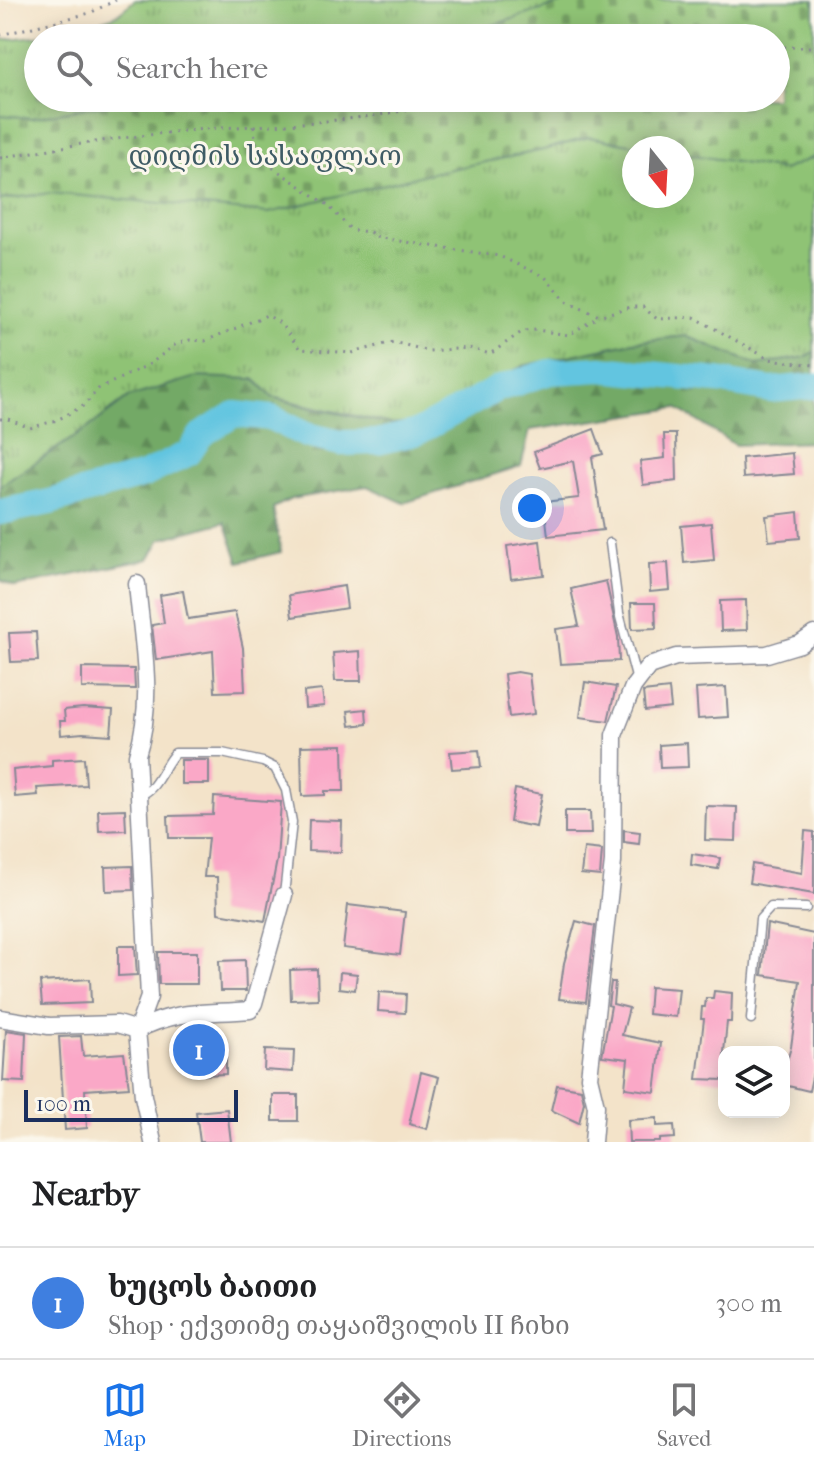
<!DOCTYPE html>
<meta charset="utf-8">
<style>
body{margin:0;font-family:"IM FELL French Canon","Noto Serif Georgian",serif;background:#f2f2f2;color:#202124}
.controls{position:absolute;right:24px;bottom:24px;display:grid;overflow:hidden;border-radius:16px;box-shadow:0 4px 20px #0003}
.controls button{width:72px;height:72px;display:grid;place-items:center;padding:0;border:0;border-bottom:2px solid #e0e0e0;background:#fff;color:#202124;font:40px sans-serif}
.compass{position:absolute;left:622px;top:136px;width:72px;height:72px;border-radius:50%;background:#fff;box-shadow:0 4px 20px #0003;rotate:162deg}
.scale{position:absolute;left:24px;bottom:20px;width:214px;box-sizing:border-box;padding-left:8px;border:4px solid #1b2f5e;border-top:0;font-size:22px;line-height:28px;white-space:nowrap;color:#1b2f5e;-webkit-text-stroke:6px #fbf7ec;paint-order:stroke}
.you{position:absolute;left:532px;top:508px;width:28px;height:28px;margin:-20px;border:6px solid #fff;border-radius:50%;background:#1a73e8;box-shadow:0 0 0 12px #1a73e833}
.badge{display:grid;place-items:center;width:52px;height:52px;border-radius:50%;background:#1a73e8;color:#fff;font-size:26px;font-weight:700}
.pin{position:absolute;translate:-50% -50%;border:4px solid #fff;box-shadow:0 2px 8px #0006}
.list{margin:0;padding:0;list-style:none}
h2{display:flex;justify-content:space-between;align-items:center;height:104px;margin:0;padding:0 32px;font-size:34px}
h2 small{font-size:26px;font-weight:400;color:#757577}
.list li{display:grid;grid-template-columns:52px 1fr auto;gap:24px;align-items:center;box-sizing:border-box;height:112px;padding:0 32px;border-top:2px solid #e0e0e0}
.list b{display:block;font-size:30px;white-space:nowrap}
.list p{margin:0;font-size:26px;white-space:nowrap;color:#757577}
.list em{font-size:26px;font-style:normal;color:#757577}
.icon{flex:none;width:44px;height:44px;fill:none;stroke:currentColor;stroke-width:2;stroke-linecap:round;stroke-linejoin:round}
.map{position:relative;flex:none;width:814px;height:1142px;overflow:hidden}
.search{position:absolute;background:#fff;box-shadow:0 4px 20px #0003;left:24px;right:24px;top:24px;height:88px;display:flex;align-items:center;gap:20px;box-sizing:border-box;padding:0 28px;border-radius:44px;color:#757577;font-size:30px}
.sheet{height:216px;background:#fff}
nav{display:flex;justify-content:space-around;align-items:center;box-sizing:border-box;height:112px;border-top:2px solid #e0e0e0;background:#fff;font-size:22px;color:#757577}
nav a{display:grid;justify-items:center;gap:4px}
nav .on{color:#1a73e8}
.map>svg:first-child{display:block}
.grass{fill:url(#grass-tufts);stroke:#55796a;stroke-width:2}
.forest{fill:url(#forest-firs);stroke:#476c62;stroke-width:2}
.cemetery{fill:url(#cemetery-stones);stroke:#55796a;stroke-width:2}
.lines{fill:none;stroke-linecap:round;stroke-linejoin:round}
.river{stroke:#62c5e0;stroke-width:26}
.building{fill:#faa8c7}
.lane-casing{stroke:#878994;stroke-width:11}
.street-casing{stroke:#878994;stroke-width:19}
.path{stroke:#878994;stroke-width:3;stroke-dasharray:2 6;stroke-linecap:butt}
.lane{stroke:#fff;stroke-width:8}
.street{stroke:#fff;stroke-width:16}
.labels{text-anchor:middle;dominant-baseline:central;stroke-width:6;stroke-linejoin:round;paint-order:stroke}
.park-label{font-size:28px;fill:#3e5b65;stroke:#fbf7ec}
</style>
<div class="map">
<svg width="814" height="1142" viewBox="0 0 814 1142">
<defs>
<pattern id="grass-tufts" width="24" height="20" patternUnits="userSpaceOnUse" patternTransform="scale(2)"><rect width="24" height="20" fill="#8fc375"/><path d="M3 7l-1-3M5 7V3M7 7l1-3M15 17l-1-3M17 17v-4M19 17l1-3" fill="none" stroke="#749f63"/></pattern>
<pattern id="forest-firs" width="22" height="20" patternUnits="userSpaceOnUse" patternTransform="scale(2)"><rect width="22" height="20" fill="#73a966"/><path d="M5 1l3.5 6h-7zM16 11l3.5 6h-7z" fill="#5e8a57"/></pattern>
<pattern id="cemetery-stones" width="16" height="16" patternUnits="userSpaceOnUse" patternTransform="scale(2)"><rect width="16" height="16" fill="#8fc375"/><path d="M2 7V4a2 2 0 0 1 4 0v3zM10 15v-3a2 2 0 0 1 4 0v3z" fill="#749f63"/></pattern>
</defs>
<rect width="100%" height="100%" fill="#fbf7ec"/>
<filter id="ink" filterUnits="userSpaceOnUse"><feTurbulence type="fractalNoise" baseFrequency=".0125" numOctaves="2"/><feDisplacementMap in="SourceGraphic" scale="16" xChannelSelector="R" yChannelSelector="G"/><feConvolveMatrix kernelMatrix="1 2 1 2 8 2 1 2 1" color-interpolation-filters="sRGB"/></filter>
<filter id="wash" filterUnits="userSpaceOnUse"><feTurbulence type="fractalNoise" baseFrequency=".006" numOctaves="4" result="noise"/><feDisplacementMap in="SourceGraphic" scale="32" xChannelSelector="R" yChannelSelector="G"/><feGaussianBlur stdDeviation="1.8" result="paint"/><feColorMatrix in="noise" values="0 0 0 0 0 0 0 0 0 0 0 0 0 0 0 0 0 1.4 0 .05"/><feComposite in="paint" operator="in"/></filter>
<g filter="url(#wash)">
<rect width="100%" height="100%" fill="#f3e3c9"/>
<path class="grass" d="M135,0H573L452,38H38V98H140L31,118L0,115V40L64,33L115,16Z
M589,137L654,148H634V196H682V153L783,170L814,157V352L806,357L757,365L686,336L633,342L523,366L418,422L391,424L272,397L254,379L129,397L88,428L0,486V200L50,193L426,174L543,150Z"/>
<path class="forest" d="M686,336L757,365L806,357L814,352V442L735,445L677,408L530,430L521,466L404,503L367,486L291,499L273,508L281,552L239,562L225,522L161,539L149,559L15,587L0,580V486L88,428L129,397L196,377L255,379L272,397L312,408L391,424L418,422L523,366L633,342Z"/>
<path class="cemetery" d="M573,0H814V157L783,170L682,153V148H654L589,137L543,150L426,174L269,213L50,193L0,200V115L31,118L140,98H776V38H452Z"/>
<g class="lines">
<path class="river" d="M0,512L50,502L144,475L189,453L201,435L235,414L272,418L306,435L341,443L377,442L418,432L497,389L550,372L601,369L718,381L771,390L814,386"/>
</g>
<g id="blocks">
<path class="building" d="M594,429L603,454L592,457L603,530L548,536L544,502L579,498L573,461L540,468L534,452Z
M664,434H676L677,481L643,485L640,461L665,458Z
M792,453L794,474L743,478L742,458Z
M798,512L800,538L769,541L766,516Z
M711,523L714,560L684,563L681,526Z
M540,541L544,575L511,579L507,546Z
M668,563L670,590L650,592L649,564Z
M606,581L618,637L619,661L560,664L556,629L579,626L571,589Z
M344,586L347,608L292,617L289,595Z
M183,591L188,619L235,612L243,648L245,691L215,692L213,651L156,660L152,625L164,623L160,595Z
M746,600L747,630L721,631L720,601Z
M631,603H655L656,628L632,629Z
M36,632L38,661L11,662L9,633Z
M360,651L361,681H335L333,653Z
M82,668L134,669L135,689L82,688Z
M517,672L529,674L534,714L509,717L504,674Z
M585,682L616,687L608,721L580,717Z
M726,687L728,717L698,719L696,689Z
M669,689L671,708L645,711L643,692Z
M322,690L324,706L305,708L304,692Z
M83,708L113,710L111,735L83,733L61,735L60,721H65L64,710Z
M366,709L367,724L350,726L348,711Z
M687,743L688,767L660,768L659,745Z
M343,745L344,791H325V795L302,796L301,746Z
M479,750L481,767L452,769L450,752Z
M84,758L86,785L37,788L38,795L15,797L13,770L52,766V760Z
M181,760H209V784H181Z
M515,789L542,794L536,827L510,822Z
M214,797L281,802L277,860L265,921L218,913L217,877H204L208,838H169L168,816L213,815Z
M706,806L737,807L736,841L705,840Z
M125,809L126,830L99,831L98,810Z
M565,811H590L591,834H565Z
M309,820L342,821L341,852L308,851Z
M624,830L640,832L639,844L624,842Z
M805,831L814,832V894L749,883L752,864L802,873Z
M584,848L602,850L600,876L581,874Z
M692,854L720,858L718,869L691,865Z
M132,866L133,890L106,891L105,867Z
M348,905L405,912L400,955L343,948Z
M576,921L595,926L586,1002L559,999L564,963Z
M767,924L814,934V1068L809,1091L784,1085V1071L791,1047L800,981L762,975Z
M118,946H135L137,975L118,976Z
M158,952H197V984H159Z
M245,960L246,991H220L219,961Z
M317,969L318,999L291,1000L290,970Z
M340,972L357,974L355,990L339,988Z
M90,979L91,1003L42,1005L40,982Z
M611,982H615L613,1004L629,1008L622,1035L661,1043L655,1092L625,1088L628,1059L602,1056L611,1006L608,1005Z
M650,987L679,989L676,1017L648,1014Z
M714,991L732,993L731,1022H727L724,1052V1080L697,1079L704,1019H701L702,1007H705L706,998H713Z
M379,992L406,994L405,1013L378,1011Z
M6,1030L26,1033L24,1082L3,1081Z
M81,1036L83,1056L124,1053L129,1087L85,1090L87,1128L65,1130L59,1037Z
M204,1047H226V1074L204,1075Z
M265,1050L294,1051L293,1072L264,1070Z
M421,1072L439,1077L427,1129L409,1124Z
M557,1085L581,1089L584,1102L579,1123L551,1110Z
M273,1095H298V1121H273Z
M227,1109L231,1142H200L196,1112Z
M657,1118V1126L674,1125L675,1138L660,1139V1142H629L628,1120Z"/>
</g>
</g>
<g filter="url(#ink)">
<use href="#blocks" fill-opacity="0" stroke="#878994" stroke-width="2"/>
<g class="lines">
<defs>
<path id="lane" d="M610,543L619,613L637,681
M140,795C158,789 162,767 175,753H222L263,762L275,768L286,790L292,822L284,895
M751,1019L760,919L771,907L806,908"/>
<path id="street" d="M137,584C142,641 155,699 137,755L149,997L137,1030L143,1096L153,1142
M0,1018L49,1026L117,1024L137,1030C178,1009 206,1014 250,1010L254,1003L284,895
M593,1142L596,1106L589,1077L613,862L614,735L633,687L649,666L676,657L767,654L800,644L814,634"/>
</defs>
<use href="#lane" class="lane-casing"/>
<use href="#street" class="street-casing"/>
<path class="path" d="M0,35L90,13L116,0
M776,47H814
M253,126L259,155L269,165L328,205L351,230L370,232L375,237L405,242L499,256L545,277L567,302L599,316L630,307H643L657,319L694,317L769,359L814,365
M0,158C69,145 136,135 206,129C289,123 373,123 454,98
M0,419H8L30,428L57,420L85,405L98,389L150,364L176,344L190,340L205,341L267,315L280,323L300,349L352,353L393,342L429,351L469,348L490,354L523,331L537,330L569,335L599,316"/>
<use href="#lane" class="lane"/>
<use href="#street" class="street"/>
</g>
</g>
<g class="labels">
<g class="park-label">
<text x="265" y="155">დიღმის სასაფლაო</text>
</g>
</g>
</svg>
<div class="controls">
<button><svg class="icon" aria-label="layers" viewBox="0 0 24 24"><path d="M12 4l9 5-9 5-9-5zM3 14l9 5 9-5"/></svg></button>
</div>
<svg class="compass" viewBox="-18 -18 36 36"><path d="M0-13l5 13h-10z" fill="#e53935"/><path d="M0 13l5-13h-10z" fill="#757577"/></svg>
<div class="scale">100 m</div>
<div class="you"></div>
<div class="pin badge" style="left:199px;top:1050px;background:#3f7fe0">1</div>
<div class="search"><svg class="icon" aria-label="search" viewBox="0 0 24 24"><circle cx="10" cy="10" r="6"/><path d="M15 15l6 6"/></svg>Search here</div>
</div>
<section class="sheet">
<h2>Nearby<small></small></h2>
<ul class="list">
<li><span class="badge" style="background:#3f7fe0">1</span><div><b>ხუცოს ბაითი</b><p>Shop · ექვთიმე თაყაიშვილის II ჩიხი</p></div><em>300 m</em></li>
</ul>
</section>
<nav>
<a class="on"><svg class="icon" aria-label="map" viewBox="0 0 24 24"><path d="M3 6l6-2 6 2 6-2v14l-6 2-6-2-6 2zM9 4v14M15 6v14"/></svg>Map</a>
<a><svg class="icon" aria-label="directions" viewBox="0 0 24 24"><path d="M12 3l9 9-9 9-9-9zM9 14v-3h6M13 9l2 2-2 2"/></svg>Directions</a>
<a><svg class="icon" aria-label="saved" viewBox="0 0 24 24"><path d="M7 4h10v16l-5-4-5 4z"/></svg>Saved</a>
</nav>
